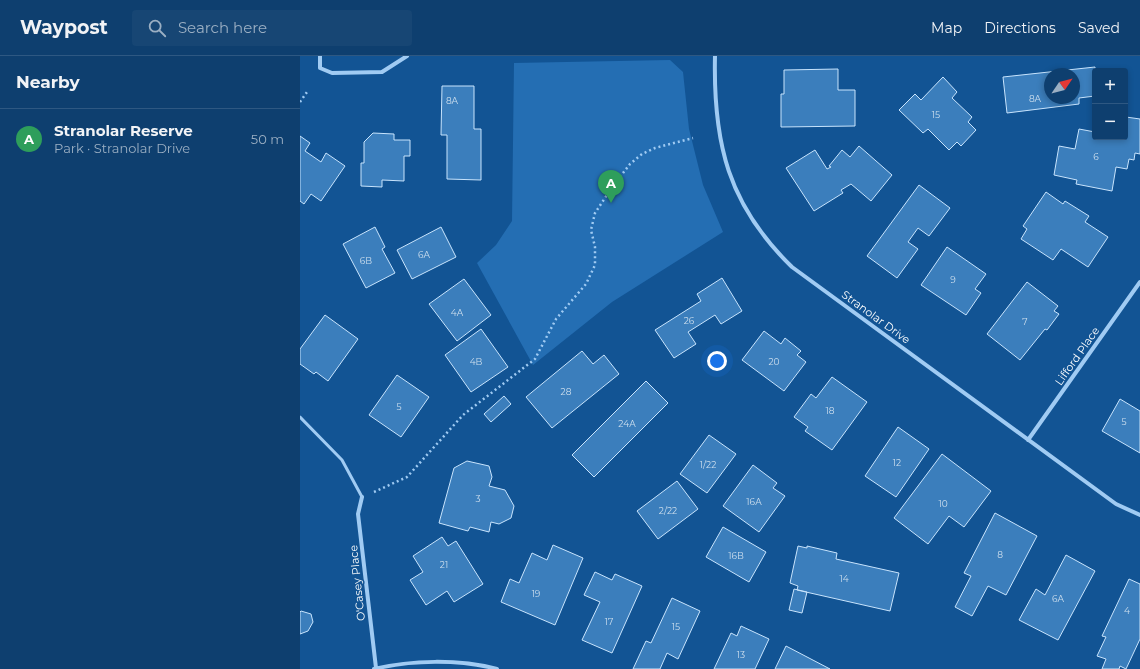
<!DOCTYPE html>
<meta charset="utf-8">
<style>
body{margin:0;font-family:Montserrat,sans-serif;background:#174674;color:#f1f3f6}
.controls{position:absolute;right:12px;top:12px;display:grid;overflow:hidden;border-radius:4px;box-shadow:0 2px 6px #0003}
.controls button{width:36px;height:36px;display:grid;place-items:center;padding:0;border:0;border-bottom:1px solid #2e5882;background:#0e3f6f;color:#f1f3f6;font:20px sans-serif}
.compass{position:absolute;left:744px;top:12px;width:36px;height:36px;border-radius:50%;background:#0e3f6f;box-shadow:0 2px 6px #0003;rotate:55deg}
.you{position:absolute;left:417px;top:305px;width:14px;height:14px;margin:-10px;border:3px solid #fff;border-radius:50%;background:#1a73e8;box-shadow:0 0 0 6px #1a73e833}
.badge{display:grid;place-items:center;width:26px;height:26px;border-radius:50%;background:#95b2f1;color:#fff;font-size:13px;font-weight:700}
.pin{position:absolute;translate:-50% -33px;filter:drop-shadow(0 1px 2px #0008)}
.pin::after{content:'';position:absolute;top:21px;width:14px;height:12px;background:inherit;clip-path:polygon(0 0,100% 0,50% 100%)}
.list{margin:0;padding:0;list-style:none}
h2{display:flex;justify-content:space-between;align-items:center;height:52px;margin:0;padding:0 16px;font-size:17px}
h2 small{font-size:13px;font-weight:400;color:#9bafc3}
.list li{display:grid;grid-template-columns:26px 1fr auto;gap:12px;align-items:center;box-sizing:border-box;height:60px;padding:0 16px;border-top:1px solid #2e5882}
.list b{display:block;font-size:15px;white-space:nowrap}
.list p{margin:0;font-size:13px;white-space:nowrap;color:#9bafc3}
.list em{font-size:13px;font-style:normal;color:#9bafc3}
.icon{flex:none;width:22px;height:22px;fill:none;stroke:currentColor;stroke-width:2;stroke-linecap:round;stroke-linejoin:round}
.map{position:relative;flex:none;width:840px;height:613px;overflow:hidden}
header{display:flex;align-items:center;gap:24px;box-sizing:border-box;height:56px;padding:0 20px;background:#0e3f6f;border-bottom:1px solid #2e5882}
header strong{font-size:19px}
nav{display:flex;gap:22px;margin-inline-start:auto;font-size:14px}
.search{width:280px;height:36px;background:#174674;display:flex;align-items:center;gap:10px;box-sizing:border-box;padding:0 14px;border-radius:4px;color:#9bafc3;font-size:15px}
main{display:flex}
aside{flex:1;background:#0e3f6f}
.map>svg:first-child{display:block}
.green{fill:#246eb3}
.building{fill:#3b7ebc;stroke:#c8e4fd;fill-rule:evenodd}
.lines{fill:none;stroke-linecap:round;stroke-linejoin:round}
.path{stroke:#a0cbf3;stroke-width:2.5;stroke-dasharray:2 3;stroke-linecap:butt}
.lane{stroke:#a0cbf3;stroke-width:3}
.street{stroke:#a0cbf3;stroke-width:4}
.labels{text-anchor:middle;dominant-baseline:central;stroke-width:3;stroke-linejoin:round;paint-order:stroke}
.number-label{font-size:9px;fill:#cedfee}
.street-label{font-size:11px;fill:#fff;stroke:#125494}
</style>
<header>
<strong>Waypost</strong>
<div class="search"><svg class="icon" aria-label="search" viewBox="0 0 24 24"><circle cx="10" cy="10" r="6"/><path d="M15 15l6 6"/></svg>Search here</div>
<nav><a>Map</a><a>Directions</a><a>Saved</a></nav>
</header>
<main>
<aside>
<h2>Nearby<small></small></h2>
<ul class="list">
<li><span class="badge" style="background:#2e9e5b">A</span><div><b>Stranolar Reserve</b><p>Park · Stranolar Drive</p></div><em>50 m</em></li>
</ul>
</aside>
<div class="map">
<svg width="840" height="613" viewBox="0 0 840 613">
<rect width="100%" height="100%" fill="#125494"/>
<path class="green" d="M370,4L383,16L389,73L403,129L423,176L312,246L233,309L177,207L196,189L212,165L214,7Z"/>
<path class="building" d="M795,11V40L779,42V48L707,57L703,21ZM750,18H774V42H750Z
M538,13V34H555V70L481,71V38H484V14Z
M643,21L657,36L652,42L672,61L668,66L676,74L661,90L657,86L649,94L628,73L623,77L599,54L615,38L621,44Z
M142,30H174V73H181V124L147,123V79H141Z
M826,61L840,63V98L835,97L834,104L829,103L827,113L816,111L812,135L776,128L777,124L754,119L759,90L775,93L779,73L795,76V81H825Z
M73,77L94,78V84H110V100H104V125L82,124V131L61,130V107H64V86Z
M0,80L10,87L5,95L21,106L26,97L45,110L21,145L11,138L4,148L0,145Z
M559,90L592,119L571,145L551,128L541,134L543,137L514,155L486,112L515,94L527,113L531,111L529,110L542,94L550,101Z
M619,129L650,152L629,180L618,172L608,186L618,193L597,222L567,200Z
M746,136L763,148L765,145L789,160L785,166L808,181L788,211L761,193L753,204L721,183L727,173L723,170Z
M75,171L85,191L82,193L95,217L66,232L43,188Z
M141,171L156,201L112,223L97,194Z
M647,191L686,218L675,233L681,237L666,259L621,229Z
M422,222L442,255L421,268L415,259L388,276L396,288L374,302L355,274L401,245L397,238Z
M164,223L191,259L157,285L129,248Z
M727,226L758,250L754,255L759,258L747,274L745,273L720,304L687,278Z
M25,259L58,283L28,325L16,316L14,318L0,308V293Z
M181,273L208,311L171,336L145,299Z
M464,275L481,288L485,282L501,295L497,299L506,306L484,335L442,304Z
M282,295L293,308L304,299L319,318L252,372L226,341Z
M97,319L129,341L101,381L69,359Z
M532,321L567,346L532,394L505,375L508,371L494,361L511,338L516,342Z
M346,325L368,347L294,421L272,399Z
M204,340L211,348L191,366L184,358Z
M820,343L840,355V397L802,375Z
M598,371L629,393L596,441L565,420Z
M409,379L436,398L407,437L380,418Z
M642,398L691,435L664,471L649,460L628,488L594,462Z
M167,405L189,410L192,421L189,430L205,434L214,450L211,462L199,468L191,466L189,476L170,471L168,475L139,467L154,412Z
M453,409L477,427L473,432L485,440L459,476L423,450Z
M377,425L398,453L358,483L337,455Z
M695,457L737,480L706,539L688,530L672,560L655,551L671,520L664,517Z
M423,471L466,496L449,526L406,501Z
M142,481L148,490L156,485L183,528L154,546L147,535L126,549L110,524L123,516L113,500Z
M253,489L283,502L255,569L201,546L210,523L219,527L232,497L247,504Z
M498,490L507,492V490L537,497L536,503L599,517L590,555L497,534L498,530L490,527Z
M766,499L795,515L758,584L719,564L736,533L745,539Z
M295,516L312,524L315,518L342,530L312,597L282,584L300,546L284,539Z
M829,523L840,528V583L826,613L820,610L819,613H802L806,603L797,600L806,581L802,580Z
M494,533L507,536L502,557L489,554Z
M372,542L400,555L378,603L367,597L360,613H333L346,585L351,587Z
M1,555L11,558L13,566L8,575L0,578V556Z
M441,570L469,583L455,613H414L431,577L437,580Z
M486,590L530,613H475Z"/>
<g class="lines">
<path class="path" d="M0,46L7,36
M74,436L107,421L163,359L235,303L256,263L286,228L295,209V191L291,174L295,157L313,130L330,108L342,98L355,92L393,82"/>
<path class="lane" d="M0,361L42,404L62,441"/>
<path class="street" d="M20,0V12L32,17L82,16L107,0
M415,0C413,87 428,149 492,211L816,448L840,459
M728,384L840,226
M62,441L58,458L76,612
M74,613C111,604 159,603 197,613"/>
</g>
<g class="labels">
<g class="number-label">
<text x="735" y="42">8A</text>
<text x="152" y="44">8A</text>
<text x="636" y="58">15</text>
<text x="796" y="100">6</text>
<text x="124" y="198">6A</text>
<text x="66" y="204">6B</text>
<text x="653" y="223">9</text>
<text x="157" y="256">4A</text>
<text x="389" y="264">26</text>
<text x="725" y="265">7</text>
<text x="176" y="305">4B</text>
<text x="474" y="305">20</text>
<text x="266" y="335">28</text>
<text x="99" y="350">5</text>
<text x="530" y="354">18</text>
<text x="824" y="365">5</text>
<text x="327" y="367">24A</text>
<text x="597" y="406">12</text>
<text x="408" y="408">1/22</text>
<text x="178" y="442">3</text>
<text x="454" y="445">16A</text>
<text x="643" y="447">10</text>
<text x="368" y="454">2/22</text>
<text x="700" y="498">8</text>
<text x="436" y="499">16B</text>
<text x="144" y="508">21</text>
<text x="544" y="522">14</text>
<text x="236" y="537">19</text>
<text x="758" y="542">6A</text>
<text x="827" y="554">4</text>
<text x="309" y="565">17</text>
<text x="376" y="570">15</text>
<text x="441" y="598">13</text>
</g>
<g class="street-label">
<text transform="translate(576 261) rotate(36)">Stranolar Drive</text>
<text transform="translate(777 300) rotate(-55)">Lifford Place</text>
<text transform="translate(57 527) rotate(-96)">O'Casey Place</text>
</g>
</g>
</svg>
<div class="controls">
<button>+</button>
<button>−</button>
</div>
<svg class="compass" viewBox="-18 -18 36 36"><path d="M0-13l5 13h-10z" fill="#e53935"/><path d="M0 13l5-13h-10z" fill="#9bafc3"/></svg>
<div class="you"></div>
<div class="pin badge" style="left:311px;top:147px;background:#2e9e5b">A</div>
</div>
</main>
